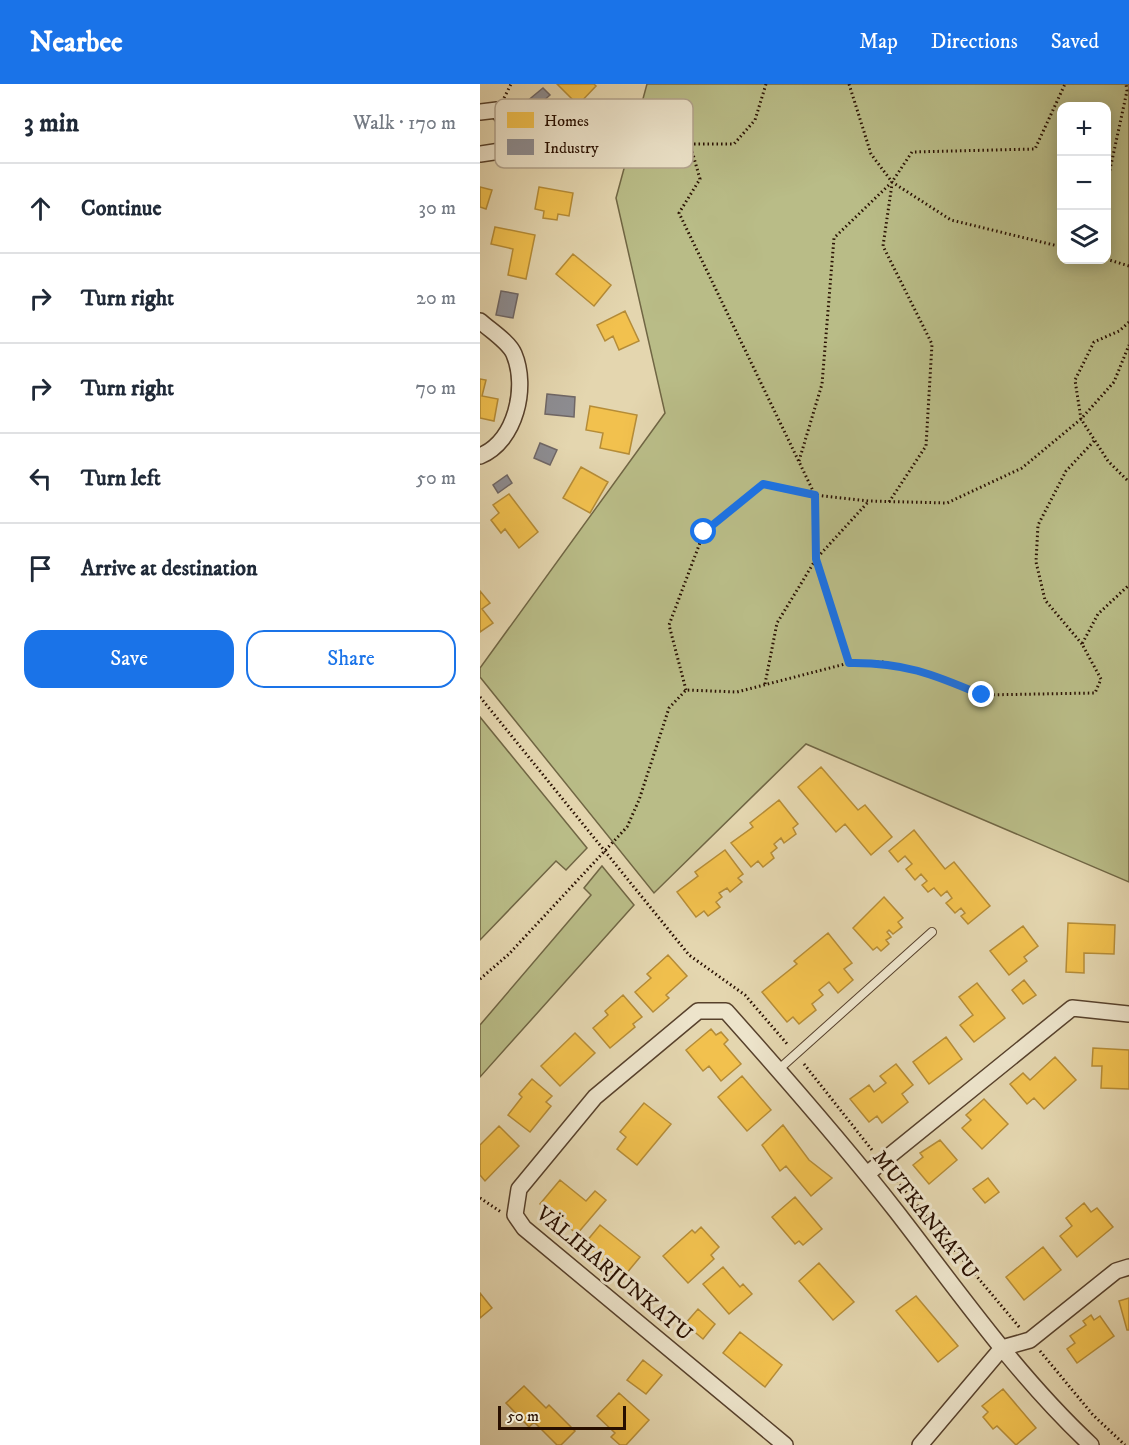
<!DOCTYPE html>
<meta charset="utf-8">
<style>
body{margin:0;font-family:"IM FELL DW Pica",serif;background:#f2f2f3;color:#1f2937}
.controls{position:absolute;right:18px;top:18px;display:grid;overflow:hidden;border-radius:12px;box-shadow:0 3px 15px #0003}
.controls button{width:54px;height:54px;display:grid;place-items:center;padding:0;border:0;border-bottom:2px solid #e0e1e3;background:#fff;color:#1f2937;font:30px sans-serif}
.scale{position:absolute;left:18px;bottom:15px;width:128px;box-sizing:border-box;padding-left:6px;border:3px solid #280f00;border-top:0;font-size:16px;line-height:21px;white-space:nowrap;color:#280f00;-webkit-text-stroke:4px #ede4cb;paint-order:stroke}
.stop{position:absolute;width:18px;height:18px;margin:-14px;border:4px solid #1a73e8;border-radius:50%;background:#fff}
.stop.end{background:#1a73e8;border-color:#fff;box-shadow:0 2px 6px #0008}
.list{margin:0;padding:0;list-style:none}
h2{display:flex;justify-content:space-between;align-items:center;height:78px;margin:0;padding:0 24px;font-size:26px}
h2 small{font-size:20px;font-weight:400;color:#747a83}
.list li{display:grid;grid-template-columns:39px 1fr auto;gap:18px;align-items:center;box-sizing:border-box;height:90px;padding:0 24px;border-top:2px solid #e0e1e3}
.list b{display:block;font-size:22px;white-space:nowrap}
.list em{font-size:20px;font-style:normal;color:#747a83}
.actions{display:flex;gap:12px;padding:18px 24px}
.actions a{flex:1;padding:14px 0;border:2px solid #1a73e8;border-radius:18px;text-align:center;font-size:21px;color:#1a73e8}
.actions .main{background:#1a73e8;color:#fff}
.icon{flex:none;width:33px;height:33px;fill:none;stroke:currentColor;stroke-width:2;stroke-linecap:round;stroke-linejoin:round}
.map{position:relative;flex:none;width:649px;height:1361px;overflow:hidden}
header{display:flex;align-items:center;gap:36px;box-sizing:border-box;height:84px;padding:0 30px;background:#1a73e8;color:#fff}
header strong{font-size:28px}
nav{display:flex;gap:33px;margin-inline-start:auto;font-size:21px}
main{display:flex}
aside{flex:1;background:#fff}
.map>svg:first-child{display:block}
.green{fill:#b9bc87;stroke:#706644;stroke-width:1.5;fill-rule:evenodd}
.homes{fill:#f2c14e;stroke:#b58c37;stroke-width:1.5}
.industry{fill:#8d8d92;stroke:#6f6766;stroke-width:1.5}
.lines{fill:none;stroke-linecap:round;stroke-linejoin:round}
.service-casing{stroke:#57412c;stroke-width:10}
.minor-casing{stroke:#57412c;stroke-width:18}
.path{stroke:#280f00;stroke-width:3;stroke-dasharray:1.5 3;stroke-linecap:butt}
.service{stroke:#ede4cb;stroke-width:8}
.minor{stroke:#ede4cb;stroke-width:15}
.route{stroke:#1a73e8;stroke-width:8}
.labels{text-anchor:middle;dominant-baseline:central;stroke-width:6;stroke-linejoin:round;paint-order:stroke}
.street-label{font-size:21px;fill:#280f00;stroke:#ede4cb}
.key{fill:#ede4cb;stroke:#b2a48e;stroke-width:1.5}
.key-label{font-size:16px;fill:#280f00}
</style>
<header>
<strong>Nearbee</strong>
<nav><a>Map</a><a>Directions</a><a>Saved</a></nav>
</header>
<main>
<aside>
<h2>3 min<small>Walk · 170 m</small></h2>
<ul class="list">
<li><svg class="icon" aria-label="ahead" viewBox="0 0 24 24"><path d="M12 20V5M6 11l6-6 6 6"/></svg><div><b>Continue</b></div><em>30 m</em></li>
<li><svg class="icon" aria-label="right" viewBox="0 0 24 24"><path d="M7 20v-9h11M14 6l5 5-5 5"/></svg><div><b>Turn right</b></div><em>20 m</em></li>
<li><svg class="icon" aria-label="right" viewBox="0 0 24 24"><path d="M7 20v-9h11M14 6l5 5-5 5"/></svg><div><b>Turn right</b></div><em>70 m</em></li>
<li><svg class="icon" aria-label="left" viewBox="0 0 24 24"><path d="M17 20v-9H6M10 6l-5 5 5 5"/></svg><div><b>Turn left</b></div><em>50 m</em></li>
<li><svg class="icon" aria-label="arrive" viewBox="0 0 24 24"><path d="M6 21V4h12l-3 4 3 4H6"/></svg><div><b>Arrive at destination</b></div></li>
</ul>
<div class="actions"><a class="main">Save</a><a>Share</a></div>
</aside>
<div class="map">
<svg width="649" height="1361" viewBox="0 0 649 1361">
<rect width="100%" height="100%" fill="#e4d6af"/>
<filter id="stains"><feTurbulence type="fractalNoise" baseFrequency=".00333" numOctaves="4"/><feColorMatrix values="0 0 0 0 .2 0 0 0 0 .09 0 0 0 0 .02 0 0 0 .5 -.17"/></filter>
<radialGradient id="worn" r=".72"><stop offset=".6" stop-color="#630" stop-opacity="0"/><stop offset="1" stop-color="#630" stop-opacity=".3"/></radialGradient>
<path class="green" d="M167,0H649V798L326,660L174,809L0,593V584L185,329L136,114ZM626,22V176H582V22Z
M0,633L107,764L86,786L76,777L0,856Z
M122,782L154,821L0,993V941L111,811L104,804Z"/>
<path class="homes" d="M77,0H114L116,2L98,21Z
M0,103L12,106L6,125L0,123Z
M59,103L93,109L89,132L78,130L77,136L63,134L64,127L55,125Z
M15,143L55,151L46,195L28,191L33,165L11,160Z
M93,170L131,201L114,222L76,190Z
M145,227L159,257L139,266L133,252L125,257L117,241Z
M0,295L6,296L2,312L18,315L14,337L0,334Z
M110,322L157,331L149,370L120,364L123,349L106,346Z
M101,383L128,398L110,429L83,414Z
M29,410L58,448L39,464L25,445L21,449L11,436L19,429L13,421Z
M0,507L10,519L2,525L13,539L0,548Z
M341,683L378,726L385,721L412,753L391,771L365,740L356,748L318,703Z
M299,716L318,740L313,744L316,750L304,759L301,754L294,760L297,764L291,769L294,774L283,783L278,777L271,783L251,759L273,743L270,739Z
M434,746L465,785L474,778L510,822L488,840L481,832L485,829L481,824L475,829L466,819L472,814L467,807L461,812L454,804L448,808L442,801L447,797L441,790L435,796L426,785L432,780L425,772L418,778L409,767Z
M245,766L263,790L258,794L262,798L250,808L247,804L239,809L242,813L236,818L240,823L228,832L224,827L216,833L197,808L218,792L215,788Z
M404,813L423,834L418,838L422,843L413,850L409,846L407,848L411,853L406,856L409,860L401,867L397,863L393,866L373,844Z
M588,839L635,841L634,870L604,869V889L586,888Z
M543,842L558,862L544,873L547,877L529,891L510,867Z
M348,849L372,879L364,885L373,896L358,909L349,898L339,906L343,911L332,920L336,926L319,940L313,933L307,938L282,908L317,880L314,877Z
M188,871L207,892L186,911L189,914L173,928L155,908L171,894L167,890Z
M544,896L556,911L543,920L532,906Z
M497,899L525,934L494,958L480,941L493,931L479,913Z
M143,911L162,933L153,940L155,943L130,964L113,944L128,931L125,927Z
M231,945L236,951L241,948L248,956L244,960L261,980L241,997L229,982L223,987L206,966Z
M95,949L115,969L80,1002L61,982Z
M466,953L482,975L449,1000L433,978Z
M613,964L649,966V1005L621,1004L622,982H612Z
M575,973L596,996L564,1025L554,1014L547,1020L530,1000L543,989L550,996Z
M416,980L433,1001L422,1010L428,1018L402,1039L397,1032L389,1038L370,1015L389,1001L394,1008L406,999L400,992Z
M262,992L291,1026L267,1047L238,1013Z
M52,995L72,1012L66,1018L71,1022L50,1048L28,1031L42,1013L39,1010Z
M504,1015L528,1040L502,1065L482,1044L491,1036L486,1031Z
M164,1019L191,1040L157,1081L137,1065L146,1053L140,1048Z
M303,1041L329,1076L352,1094L331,1112L306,1082L300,1087L282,1061Z
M19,1042L39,1062L5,1097L0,1091V1061Z
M460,1056L477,1076L449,1100L433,1081L443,1073L440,1069Z
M508,1094L519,1108L505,1119L493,1105Z
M80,1096L106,1117L115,1107L126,1116L97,1150L60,1120Z
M315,1113L342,1145L323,1161L319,1157L315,1160L292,1133Z
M604,1119L611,1128L617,1124L633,1143L597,1173L580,1152L592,1142L586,1134Z
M120,1141L160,1173L141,1196L101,1164Z
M221,1143L239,1163L231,1171L234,1175L208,1199L183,1172L212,1146L215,1149Z
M563,1163L581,1186L544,1216L526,1193Z
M339,1179L374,1218L353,1236L319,1197Z
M243,1183L260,1203L263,1200L272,1210L249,1230L223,1200Z
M0,1209L12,1224L0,1234Z
M436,1212L478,1262L458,1278L416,1227Z
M649,1214V1246H647L639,1217Z
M218,1225L235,1240L223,1255L205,1240Z
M611,1231L614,1236L620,1232L634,1252L597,1279L587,1265L595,1259L590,1252L606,1241L603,1237Z
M260,1248L302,1281L285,1303L243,1269Z
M163,1276L182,1291L166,1310L147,1296Z
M44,1302L66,1324L69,1321L95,1347L81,1361H77L54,1338L49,1343L26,1319Z
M523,1305L556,1344L536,1361L517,1342L513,1345L503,1333L508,1328L502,1322Z
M139,1309L169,1336L146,1361H140L131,1353L135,1349L117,1332Z"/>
<path class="industry" d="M63,4L70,11L53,26L46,18Z
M21,207L38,210L33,234L16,231Z
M67,310L95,313L94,333L65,330Z
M60,359L77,366L70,381L54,374Z
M27,391L32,399L18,409L13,401Z"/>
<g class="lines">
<defs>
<path id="service" d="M298,986L452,848"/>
<path id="minor" d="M0,28L17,26L31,44L27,66L0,70
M0,237C10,246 29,258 34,270C48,303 36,357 0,372
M387,1090L592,924L649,930
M305,1361L44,1144L35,1131L39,1105L115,1013L218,927H246C304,992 362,1058 416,1127C478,1207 537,1292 611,1361
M440,1361L522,1264L550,1256L636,1187L649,1183"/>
</defs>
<use href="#service" class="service-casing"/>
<use href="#minor" class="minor-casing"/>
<path class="path" d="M286,0L275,36L254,60H210L220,95L199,129L335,411
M369,0L391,70L412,98L471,136L582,163
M24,14L31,0
M626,104L647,7L646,0
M626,175L649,182
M649,238L639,247L614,258L595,296L601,335L628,377L649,398
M319,377L342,300L354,154L412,98L432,68L555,65L585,0
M409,418L446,362L452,260L403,162L412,100
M602,560L565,516L556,478L558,441L586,387L615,356
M369,579L336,475L335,411L389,417L467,419L542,384L601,335L634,298L649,261
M285,600L297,539L336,475L389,417
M206,606L189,541L224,448L283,400L335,411
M0,613L209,871L265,911L308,961
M0,895L29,870L147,743L159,716L189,624L206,606L257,608L369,579L404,578L447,588L502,611L615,609L621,595L602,560L618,530L649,501
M324,980L392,1066
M411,1090L540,1244
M0,1114L21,1128
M560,1267L613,1331L645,1361"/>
<use href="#service" class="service"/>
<use href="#minor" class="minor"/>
</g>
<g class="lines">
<path class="route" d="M224,448L283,400L335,411L336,475L369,579C423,578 453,590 502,611"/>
</g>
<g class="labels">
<g class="street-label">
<text transform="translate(445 1131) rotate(52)">MUTKANKATU</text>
<text transform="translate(134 1190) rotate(40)">VÄLIHARJUNKATU</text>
</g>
</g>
<rect x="15" y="15" width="198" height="69" rx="9" class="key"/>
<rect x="27" y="28" width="27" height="16" fill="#f2c14e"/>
<rect x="27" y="55" width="27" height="16" fill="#8d8d92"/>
<g class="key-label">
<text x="64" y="42">Homes</text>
<text x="64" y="69">Industry</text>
</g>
<rect width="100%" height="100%" filter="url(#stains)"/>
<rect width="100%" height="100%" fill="url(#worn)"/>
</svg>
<div class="controls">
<button>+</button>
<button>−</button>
<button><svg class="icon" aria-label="layers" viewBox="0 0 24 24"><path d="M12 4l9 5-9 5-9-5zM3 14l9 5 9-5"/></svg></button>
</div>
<div class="scale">50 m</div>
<div class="stop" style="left:224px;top:448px"></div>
<div class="stop end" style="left:502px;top:611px"></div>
</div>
</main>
